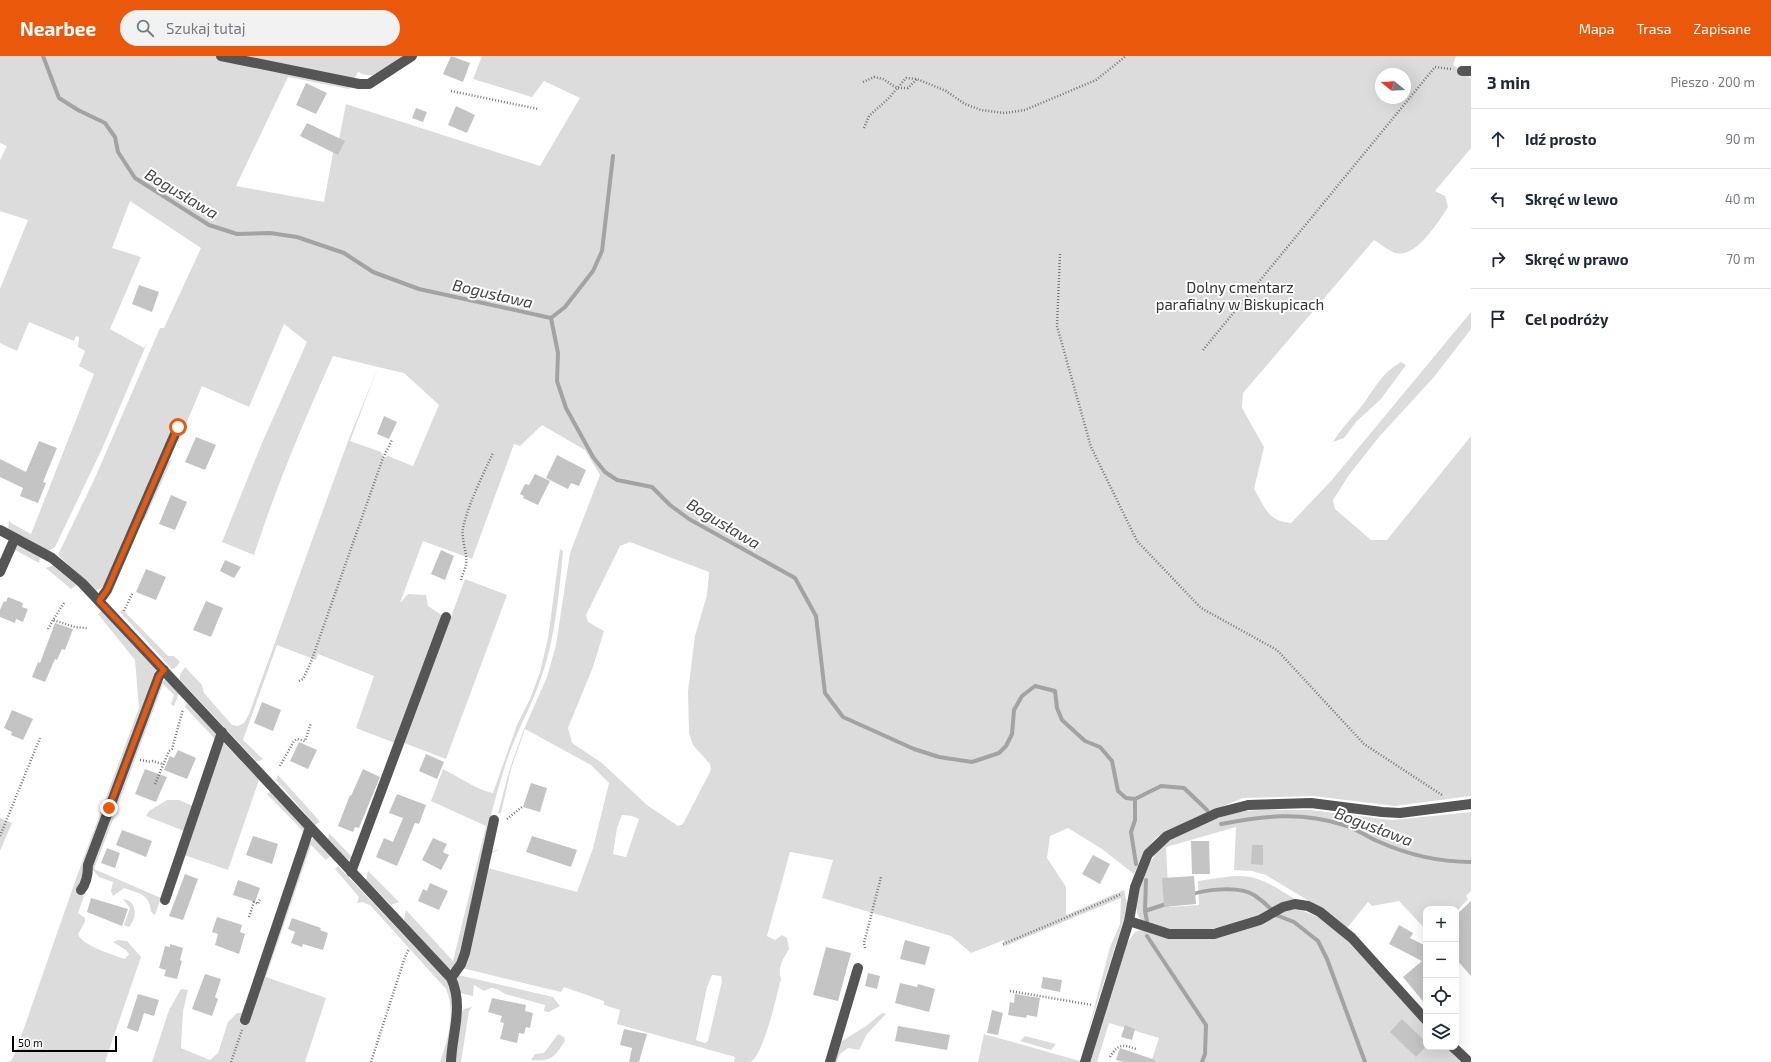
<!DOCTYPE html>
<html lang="pl">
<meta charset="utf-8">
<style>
body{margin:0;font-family:"Exo 2",sans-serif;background:#f2f2f3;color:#1f2937}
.controls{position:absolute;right:12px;bottom:12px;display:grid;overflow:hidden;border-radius:8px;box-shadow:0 4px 16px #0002}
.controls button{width:36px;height:36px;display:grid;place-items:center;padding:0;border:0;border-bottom:1px solid #e0e1e3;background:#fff;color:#1f2937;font:20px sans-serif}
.compass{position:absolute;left:1375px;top:12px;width:36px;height:36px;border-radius:50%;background:#fff;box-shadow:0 4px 16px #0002;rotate:288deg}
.scale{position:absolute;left:12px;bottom:10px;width:105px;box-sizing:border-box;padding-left:4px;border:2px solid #000;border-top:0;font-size:11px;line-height:14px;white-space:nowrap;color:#000;-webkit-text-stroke:3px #fff;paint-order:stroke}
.stop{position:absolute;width:12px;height:12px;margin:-9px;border:3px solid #ea580c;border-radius:50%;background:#fff}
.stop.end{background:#ea580c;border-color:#fff;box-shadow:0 1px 4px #0008}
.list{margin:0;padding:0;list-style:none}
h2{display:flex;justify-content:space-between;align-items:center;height:52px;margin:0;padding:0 16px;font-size:17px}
h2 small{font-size:13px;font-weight:400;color:#747a83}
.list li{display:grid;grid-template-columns:26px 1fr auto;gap:12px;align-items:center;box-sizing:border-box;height:60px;padding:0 16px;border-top:1px solid #e0e1e3}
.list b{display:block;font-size:15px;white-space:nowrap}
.list em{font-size:13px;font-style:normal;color:#747a83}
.icon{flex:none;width:22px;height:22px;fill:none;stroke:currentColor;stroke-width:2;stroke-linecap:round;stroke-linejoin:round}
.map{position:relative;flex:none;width:1471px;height:1006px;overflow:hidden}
header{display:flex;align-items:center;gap:24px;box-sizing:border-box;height:56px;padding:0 20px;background:#ea580c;color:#fff}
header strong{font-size:19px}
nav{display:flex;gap:22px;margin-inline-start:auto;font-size:14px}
.search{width:280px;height:36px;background:#f2f2f3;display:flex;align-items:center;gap:10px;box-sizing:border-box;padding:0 14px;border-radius:22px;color:#747a83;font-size:15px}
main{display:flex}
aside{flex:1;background:#fff}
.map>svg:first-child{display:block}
.green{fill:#dcdcdc;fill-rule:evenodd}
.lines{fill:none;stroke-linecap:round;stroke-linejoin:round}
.stream{stroke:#a3a3a3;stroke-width:4}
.building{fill:#c4c4c4}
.path{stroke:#777;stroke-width:2.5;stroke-dasharray:1 2;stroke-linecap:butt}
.minor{stroke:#555;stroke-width:10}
.route{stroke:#ea580c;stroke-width:5}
.labels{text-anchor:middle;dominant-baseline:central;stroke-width:4;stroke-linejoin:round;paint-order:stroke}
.park-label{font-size:15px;fill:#333;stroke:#fff}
.water-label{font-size:16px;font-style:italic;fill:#444;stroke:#fff}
</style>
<header>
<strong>Nearbee</strong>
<div class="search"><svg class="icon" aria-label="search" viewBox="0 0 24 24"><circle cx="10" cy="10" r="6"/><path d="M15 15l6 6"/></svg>Szukaj tutaj</div>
<nav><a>Mapa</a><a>Trasa</a><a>Zapisane</a></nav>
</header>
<main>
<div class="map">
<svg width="1471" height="1006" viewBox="0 0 1471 1006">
<rect width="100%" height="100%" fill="#fff"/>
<path class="green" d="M0,0H402C387,11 377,26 358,16L349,33L288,21L236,130L324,146L333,97L339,83L346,48L540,110L580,42L544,25L532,41L473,23L482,0H1456L1453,9L1471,22V92L1435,135L1445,140L1448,151C1439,165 1416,203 1395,197C1388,194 1380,188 1374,184L1243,337L1242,352L1264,391L1254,433C1265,451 1268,466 1291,467L1331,425L1471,256V273L1434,321L1379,381L1349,419L1333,444L1335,453L1371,484H1387L1471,380V740L1395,750L1313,740L1243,742L1192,763L1157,781L1144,795L1134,818L1102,793L1068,772L1050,780L1047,802L1066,831V859L1124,834L1127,847L1124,863L1088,976L1110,891L1120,868L1121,842L1003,891L1004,884L971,897L951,880L822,842L833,804L790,796L767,880L775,884L782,879L787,882L789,893C783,903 777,912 781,923C777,938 763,1002 750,1006C745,1006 738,1006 734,1006L735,1001L617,968L620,954L604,949V945L564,931L561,936L462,912L490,796L500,793L492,797L488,812L577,836L593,792L609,727L591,709L525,673L511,713L501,757H498L510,712L524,673L547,621L556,589L570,497L600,419L585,394L542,369L520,390L514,388L472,503L423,485L400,547L408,538L426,539L428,550L443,560L354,802L347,804L328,783L329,777L352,801L395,687L356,672L374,620L318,598L316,604L277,589L243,684L263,703L259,705H256L180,624V619L185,611L202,629L204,637L232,669L238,670L244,667L249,658L348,385L378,311L333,300C304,365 276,431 254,499L222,486L262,387L307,286L284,268L249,351L202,330L178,387L177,384L182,370L179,367L173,369L165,393L155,411L109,521L103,531L96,535L58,499L94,424L160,272H164L201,192L130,145L112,192L141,201L110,273L144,292L147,287L102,393L55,491L49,495L46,494L8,474L9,464L11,467L31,478L94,318L79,310L85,295L78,291L79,281L76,280L74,285L29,266L17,295L0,287V233L28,164L0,155V104L7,90L0,87ZM1381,18H1405V42H1381ZM378,311L404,317L439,349L413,410L388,400L384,402L381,396L350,385ZM630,486L709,516L707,539L695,580L688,635L689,677L693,689L710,708L711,714L683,768L678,770L647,749L602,707L572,687L568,672L593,611L604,575L588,566L586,559L620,490ZM622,759L632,760L639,763L626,801L613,798L617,772ZM712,919L721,920L722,925L708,985L705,987L696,984L707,931Z
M1401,306L1406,309L1381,343L1357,365L1344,382L1333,386C1342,371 1354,360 1364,347C1375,331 1384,315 1401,306Z
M172,403L169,410L144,465L142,461L165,408Z
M18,489L40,501L39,507L15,494Z
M560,493L563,495C559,539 555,586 539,628C529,655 515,679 506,707C485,771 474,840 459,907L452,913L448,912L404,864L406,854L453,905L486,770L431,745L443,713C459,721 475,733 493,737L517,669L530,643L540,616L548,582Z
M53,509L76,529L71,533L46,512Z
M465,523L507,539L446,703L404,687Z
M122,553L168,600H174L180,606L175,612L172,613L120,556Z
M102,555L157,613V615L83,814L84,820L76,836L84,840L78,857L85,862V866L78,878C82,890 114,899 125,903L129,898L126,894L113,886L118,884L127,885L141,901L105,1006H6L11,1005L16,995L77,820L139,652L135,604L98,558Z
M166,623L179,637L174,650L171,648L174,639L163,628L117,752L114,746L162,626Z
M187,647L216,677L215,683L185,651Z
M224,687L259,724L228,814L184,799L220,690Z
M278,719L316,761L320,766L315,769L276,724Z
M271,735L305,771L304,776L267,738Z
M167,744H179L193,750L184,775L146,760L149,755Z
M1310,754L1392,764L1471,756V835L1466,840L1468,843L1456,856V853H1426V874L1399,845L1372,850L1368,846L1347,872L1309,845L1266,819L1252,815L1234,814L1236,771L1166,791L1169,851L1199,849L1198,825C1215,823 1234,818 1251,821C1268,825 1283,836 1298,845C1254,863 1208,883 1160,871C1155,869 1147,869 1143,866C1132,857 1137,840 1141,829C1147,812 1156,791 1172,782C1186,774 1231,756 1246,755C1267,753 1289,754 1310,754Z
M109,759L114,761L94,813L161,842L155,859L151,856C149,837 140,838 124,832L113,840L111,835L113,826L99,821L91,812Z
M0,762L12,767L0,795Z
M315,781L331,800L326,804L311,789L266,921L326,942L305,1006H152L169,954L181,933L188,934L183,955L181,992L210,1004L218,997L228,966L237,957H242L245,947L248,948L308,787Z
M338,810L448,926C460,951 450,980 446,1006H440C448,983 456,956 446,933L370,849L362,846L357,847L359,841L335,813Z
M368,815L399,846L391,849L366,824Z
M123,843C138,844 137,863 129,871L124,869L130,852Z
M1298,853L1321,862L1348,884L1426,969V991H1448L1463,1006H1151L1159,982L1109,967L1097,1006H1089L1127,887L1135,876L1141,874L1169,881L1200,882L1289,854Z
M458,919L553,941L560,950L549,956L544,955L545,949L505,938L497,933L491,932L484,935L474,929L473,940L460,937L456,922Z
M472,951L469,955L461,1006H455L462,957L464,953Z
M882,957L886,958L867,978L859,994L848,992L840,998L837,1006H833L839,987L866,970Z
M558,978L564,981L565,985C554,1001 552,1006 531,1004L535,998L544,997Z
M984,978L1080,1005V1006H978Z
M1025,980L1056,988L1051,994L1020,985Z"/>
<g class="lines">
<path class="stream" d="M43,0L59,42L78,54L105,67L115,81L118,96L135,122L209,169L237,178L270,177L297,181L344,197L373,216L419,233L551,262L558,297L557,325L566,352L593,401L605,416L617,424L652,431L670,449L689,463L795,522L816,560L825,637L843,661L914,693L939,701L972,706L999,697L1006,690L1012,678L1014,654L1022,640L1035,630L1055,635L1057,652L1062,664L1085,685L1100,691L1112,705L1118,735L1126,742L1135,743L1161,730L1184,732L1207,754
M551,262L565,251L593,215L602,195L613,100
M1135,743V764L1131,776L1136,808
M1221,768C1265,760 1300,755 1344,769C1355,772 1366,780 1377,785C1406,798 1439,806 1471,806
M1146,824L1145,855L1147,865
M1190,839C1206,833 1240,830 1254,839C1260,843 1266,848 1271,853
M1145,855L1169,847
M1276,859L1294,866L1318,885L1327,903L1365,1006
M1147,880L1206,969L1205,998L1202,1006"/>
</g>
<path class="building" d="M451,0L470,7L463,26L443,18Z
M306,27L327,37L316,58L296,49Z
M456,50L475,59L467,77L448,69Z
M416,52L427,56L423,66L412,62Z
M307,67L345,85L338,99L300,80Z
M139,229L159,236L152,256L132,248Z
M384,360L397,366L389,383L377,378Z
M196,381L216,389L205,414L185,406Z
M39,385L57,392L43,426L46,427L38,447L20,440L23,432L0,421V403L26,416Z
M557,399L586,414L579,430L571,427L568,433L546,422Z
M535,418L550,425L538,449L523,442L524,440L520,438L525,428L529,429Z
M171,439L187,446L175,474L159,468Z
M441,494L454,500L445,524L431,518Z
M225,504L241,511L234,522L220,515Z
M146,513L166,521L156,544L136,536Z
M8,541L23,547L22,551L28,553L23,566L16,563L15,567L0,561V554L4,545L6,546Z
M206,545L223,552L211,581L193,574Z
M55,567L73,573L65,594L62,593L57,604L55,603L45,626L32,621L38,606L40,607Z
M262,646L281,654L273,675L254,667Z
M12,654L33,663L23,684L11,679L12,676L4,672Z
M299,686L317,694L308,713L290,705Z
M178,694L196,702L187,723L164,714L170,700L174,702Z
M426,698L444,706L437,723L419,715Z
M145,713L167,721L156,746L135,738Z
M363,713L380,721L359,772L355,771L353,776L338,770L350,739L351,740Z
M531,727L547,732L540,756L523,751Z
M397,738L426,749L419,768L415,767L397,810L376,801L384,782L393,786L403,762L389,757Z
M122,774L152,785L146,801L116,789Z
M253,780L278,788L272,808L246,799Z
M532,780L577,794L571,811L526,796Z
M433,782L447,788L443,796L449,799L441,814L422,804Z
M1191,785H1209L1210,818H1192Z
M1252,789H1263V809L1251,808Z
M107,792L120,797L115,812L101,807Z
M1093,799L1110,808L1100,828L1082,818Z
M185,818L198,823L183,864L169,860Z
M1194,820L1196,848L1164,851L1162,822Z
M238,824L260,832L255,846L233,839Z
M430,827L448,835L439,854L418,845L423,833L427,835Z
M91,842L128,853L122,870L87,856Z
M1471,845V920L1456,903V859Z
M217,861L242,869L240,876L245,878L239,898L215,889L218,878L212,876Z
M292,862L321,872L320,874L328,877L323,894L303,888L302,891L291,887L295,876L288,873Z
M1399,869L1413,877L1410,882L1426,890V949L1403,921L1422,905L1389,888Z
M905,884L930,891L925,909L900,903Z
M170,888L183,892L180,904L182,905L177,923L164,920L166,914L159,912L165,890L170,891Z
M826,891L851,897L838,945L813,939Z
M868,917L880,920L877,933L865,930Z
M205,918L221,923L215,941L218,943L212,960L192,953Z
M1043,921L1062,924L1060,936L1041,932Z
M900,927L917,931L918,928L935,933L929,956L895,947Z
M138,938L159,944L154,960L144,957L138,976L127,972Z
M1015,938L1040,942L1037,961L1027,959L1026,962L1008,959L1010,946L1014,947Z
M492,942L526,949L525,955L533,957L530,972L526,971L524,978L519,977L517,987L500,983L504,967L500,966L502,960L488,956Z
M992,954L1003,957L998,979L987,977Z
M1402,963L1426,986V990L1416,1001L1390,976Z
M1125,969L1135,973L1132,984L1121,981Z
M898,970L950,979L947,994L895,985Z
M624,973L647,978L639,1006H629L632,992L620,989Z
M1120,992L1155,1004V1006H1124L1116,1004Z"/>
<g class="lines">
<path class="path" d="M863,26L874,21L883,23L897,32H908L917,23
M451,35L538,53
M864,72L869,60L888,43L906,22L917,23L946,35L965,48L981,54L1005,57L1025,54L1096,24L1126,0
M1060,198L1057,270L1091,391L1137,485L1201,552L1277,594L1364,688L1442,739
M1203,294L1435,11L1451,13
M461,524C462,519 465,514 466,509C468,497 461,485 463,472C469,446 482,421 493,397
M64,547L53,564L75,571L87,572
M124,555L133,536
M48,573L53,564
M299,625L303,623L311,606L360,467L383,402L392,384
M140,704L151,706
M152,705L163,708
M280,710L294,685L297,683L305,685L311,667
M155,728L169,695L172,693L183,653
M507,763L522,751
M0,780L40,682
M249,861L254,846L258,848L260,843
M1003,888L1122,838
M865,892L864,887L881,821
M1010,935L1092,949
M1110,1001C1118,988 1122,988 1136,993
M231,1006L242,974
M371,1006L405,901L409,893"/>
<path class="minor" d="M221,0L359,28H369L412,0
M1462,15H1471
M0,474L52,502L82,527L451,922C464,950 452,977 451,1006
M0,516L15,482
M99,545L107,534L178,371
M351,816L446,561
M81,834C87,827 88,818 88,809L159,620L164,614
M165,844L222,676
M1129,865L1169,878H1214L1260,864L1283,851L1295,848L1308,850L1320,856L1352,882L1426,964
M451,922L461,908L465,897L494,764
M245,964L310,771
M1453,991L1469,1006
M830,1006L858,912
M1085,1006L1129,865L1135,831L1148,798L1167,780L1217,757L1248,749L1311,747L1382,756L1400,757L1471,748"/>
</g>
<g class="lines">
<path class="route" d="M109,752L159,620L164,614L99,545L107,534L178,371"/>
</g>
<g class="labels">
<g class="park-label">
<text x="1240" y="231">Dolny cmentarz<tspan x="1240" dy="17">parafialny w Biskupicach</tspan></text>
</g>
<g class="water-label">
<text transform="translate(182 137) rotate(31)">Bogusława</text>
<text transform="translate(493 237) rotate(13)">Bogusława</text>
<text transform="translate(724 467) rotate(31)">Bogusława</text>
<text transform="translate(1374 770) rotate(21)">Bogusława</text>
</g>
</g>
</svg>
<div class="controls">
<button>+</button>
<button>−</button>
<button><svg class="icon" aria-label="locate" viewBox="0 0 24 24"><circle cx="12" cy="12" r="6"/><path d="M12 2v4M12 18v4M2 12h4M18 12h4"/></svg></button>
<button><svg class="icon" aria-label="layers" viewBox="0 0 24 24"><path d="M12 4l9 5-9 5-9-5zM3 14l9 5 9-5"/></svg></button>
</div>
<svg class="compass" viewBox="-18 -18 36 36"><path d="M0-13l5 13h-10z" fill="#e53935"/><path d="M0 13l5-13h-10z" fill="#747a83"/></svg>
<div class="scale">50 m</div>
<div class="stop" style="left:178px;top:371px"></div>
<div class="stop end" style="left:109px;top:752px"></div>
</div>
<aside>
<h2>3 min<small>Pieszo · 200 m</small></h2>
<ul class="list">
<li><svg class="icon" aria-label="ahead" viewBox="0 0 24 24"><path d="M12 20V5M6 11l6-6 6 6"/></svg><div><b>Idź prosto</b></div><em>90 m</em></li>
<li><svg class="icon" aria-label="left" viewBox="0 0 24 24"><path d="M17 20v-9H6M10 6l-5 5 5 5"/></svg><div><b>Skręć w lewo</b></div><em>40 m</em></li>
<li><svg class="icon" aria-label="right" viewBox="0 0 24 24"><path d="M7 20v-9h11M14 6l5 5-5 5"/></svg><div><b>Skręć w prawo</b></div><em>70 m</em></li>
<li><svg class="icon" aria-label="arrive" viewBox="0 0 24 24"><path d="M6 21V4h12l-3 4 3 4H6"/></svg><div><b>Cel podróży</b></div></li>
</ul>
</aside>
</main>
